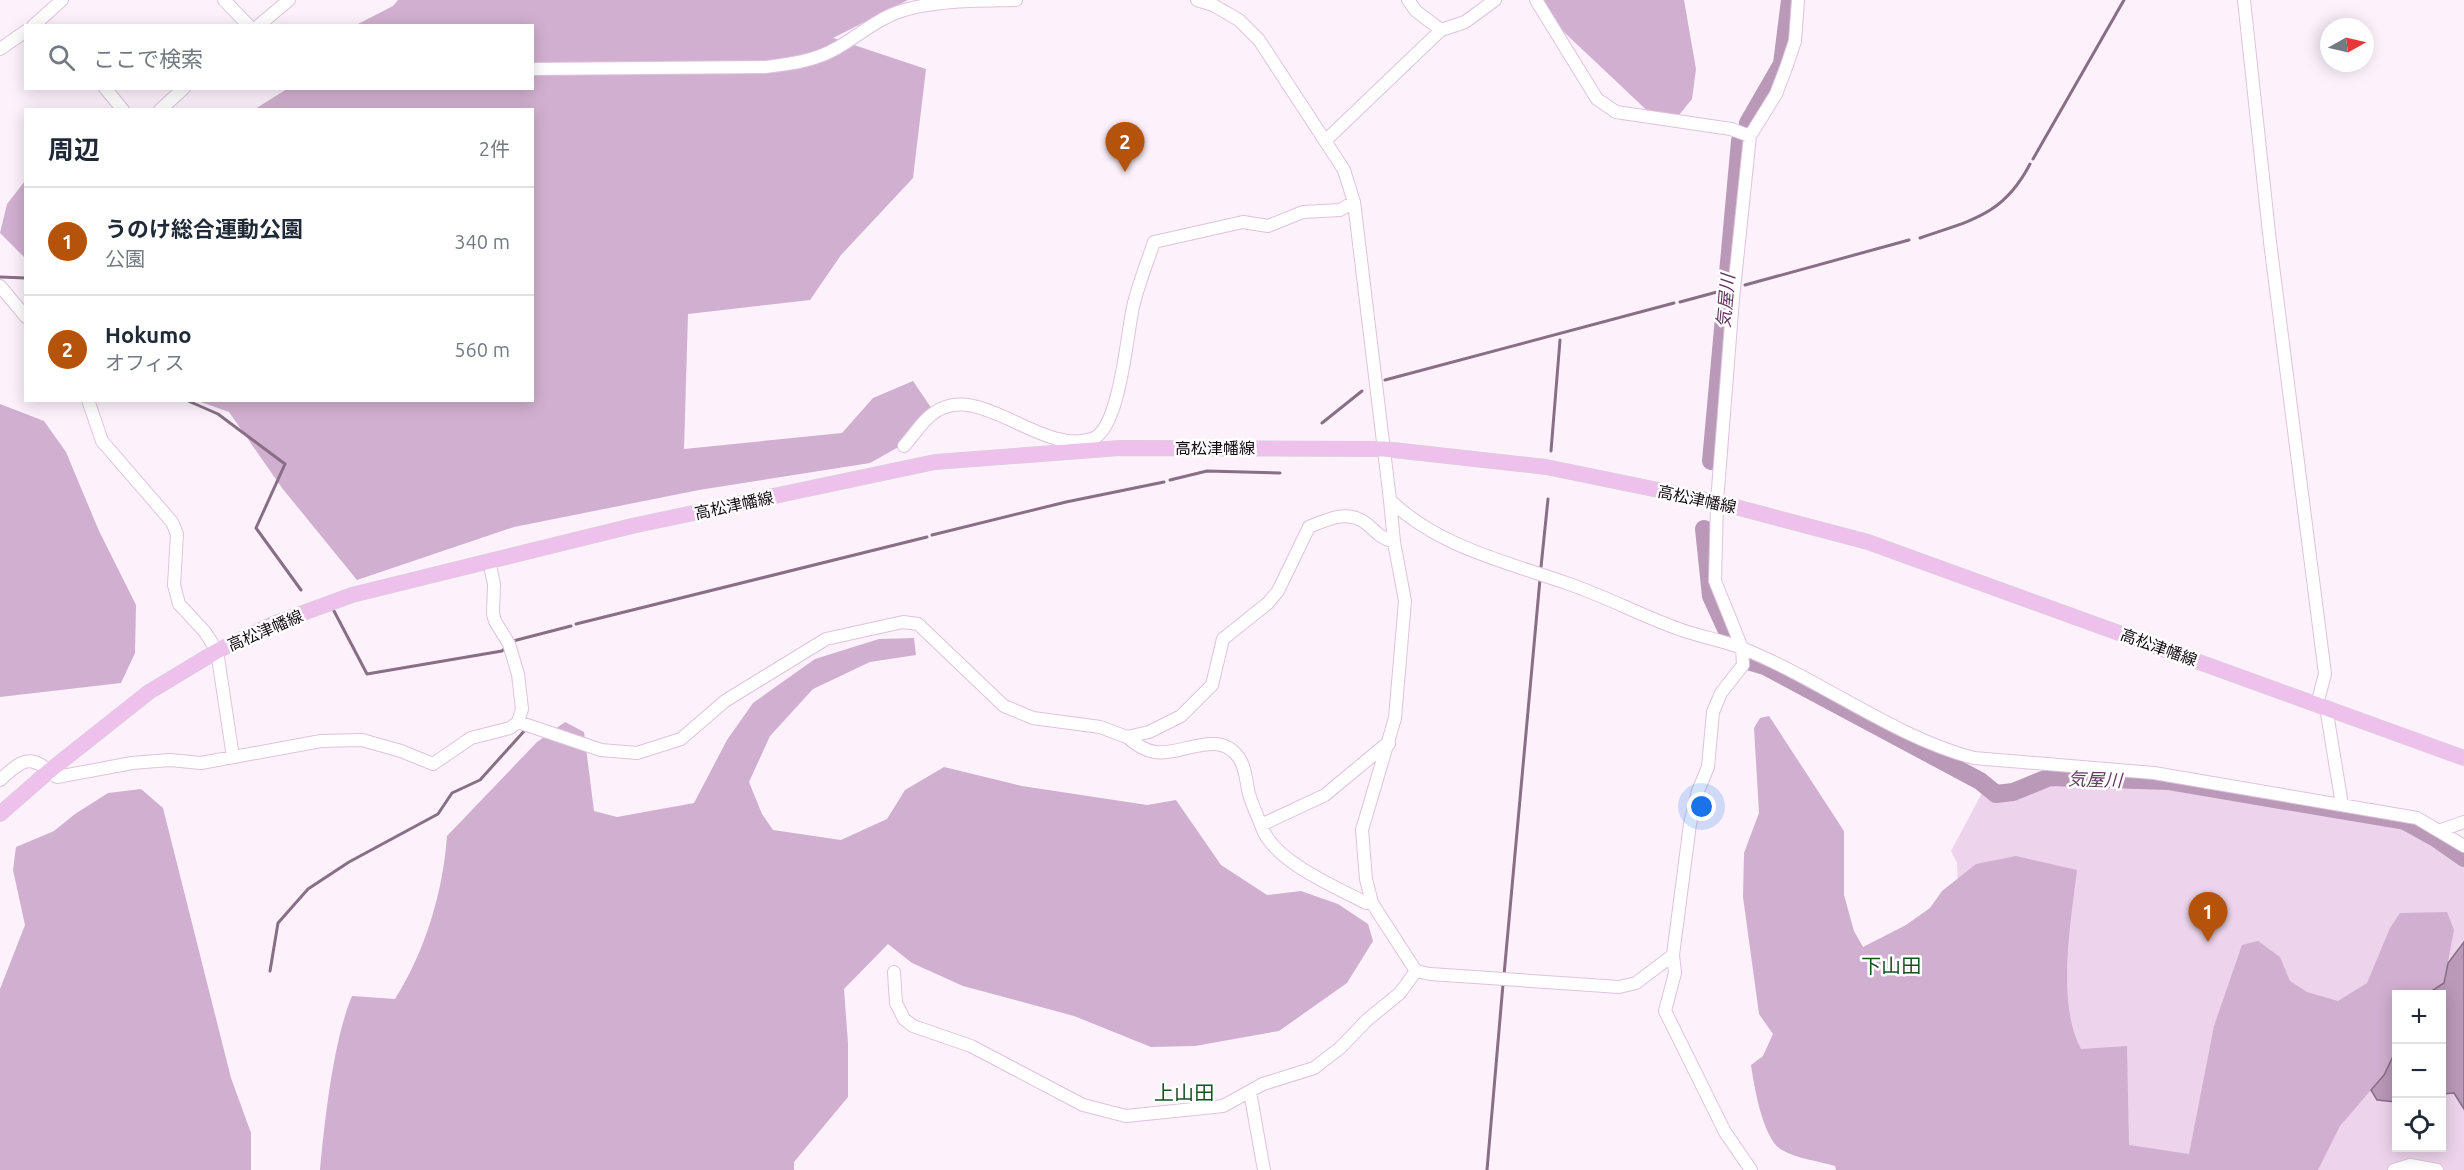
<!DOCTYPE html>
<html lang="ja">
<meta charset="utf-8">
<style>
body{margin:0;font-family:Ubuntu,"Noto Sans JP",sans-serif;background:#f6f6f7;color:#1f2937}
.controls{position:absolute;right:18px;bottom:18px;display:grid;overflow:hidden;border-radius:0px;box-shadow:0 3px 15px #0003}
.controls button{width:54px;height:54px;display:grid;place-items:center;padding:0;border:0;border-bottom:2px solid #e0e1e3;background:#fff;color:#1f2937;font:30px sans-serif}
.compass{position:absolute;left:2320px;top:18px;width:54px;height:54px;border-radius:50%;background:#fff;box-shadow:0 3px 15px #0003;rotate:82deg}
.you{position:absolute;left:1702px;top:807px;width:21px;height:21px;margin:-15px;border:4px solid #fff;border-radius:50%;background:#1a73e8;box-shadow:0 0 0 9px #1a73e833}
.badge{display:grid;place-items:center;width:39px;height:39px;border-radius:50%;background:#b45309;color:#fff;font-size:20px;font-weight:700}
.pin{position:absolute;translate:-50% -50px;filter:drop-shadow(0 2px 3px #0008)}
.pin::after{content:'';position:absolute;top:32px;width:21px;height:18px;background:inherit;clip-path:polygon(0 0,100% 0,50% 100%)}
.list{margin:0;padding:0;list-style:none}
h2{display:flex;justify-content:space-between;align-items:center;height:78px;margin:0;padding:0 24px;font-size:26px}
h2 small{font-size:20px;font-weight:400;color:#747a83}
.list li{display:grid;grid-template-columns:39px 1fr auto;gap:18px;align-items:center;box-sizing:border-box;height:108px;padding:0 24px;border-top:2px solid #e0e1e3}
.list b{display:block;font-size:22px;white-space:nowrap}
.list p{margin:0;font-size:20px;white-space:nowrap;color:#747a83}
.list em{font-size:20px;font-style:normal;color:#747a83}
.icon{flex:none;width:33px;height:33px;fill:none;stroke:currentColor;stroke-width:2;stroke-linecap:round;stroke-linejoin:round}
.map{position:relative;flex:none;width:2464px;height:1170px;overflow:hidden}
.search{position:absolute;background:#fff;box-shadow:0 3px 15px #0003;left:24px;top:24px;width:510px;height:66px;display:flex;align-items:center;gap:15px;box-sizing:border-box;padding:0 21px;border-radius:0px;color:#747a83;font-size:22px}
.panel{position:absolute;background:#fff;box-shadow:0 3px 15px #0003;left:24px;top:108px;width:510px;height:294px;border-radius:0px}
.map>svg:first-child{display:block}
.green{fill:#edd4ec;fill-rule:evenodd}
.forest{fill:#d1afd0}
.water{fill:#b998b8;stroke:#886e86;stroke-width:1.5}
.lines{fill:none;stroke-linecap:round;stroke-linejoin:round}
.stream{stroke:#886e86;stroke-width:3}
.river{stroke:#b998b8;stroke-width:18}
.minor-casing{stroke:#dec3dc;stroke-width:14}
.major-casing{stroke:#d5d3d5;stroke-width:16}
.minor{stroke:#fff;stroke-width:12}
.major{stroke:#edc1ec;stroke-width:15}
.labels{text-anchor:middle;dominant-baseline:central;stroke-width:5;stroke-linejoin:round;paint-order:stroke}
.street-label{font-size:16px;fill:#140b13;stroke:#fff}
.water-label{font-size:18px;font-style:italic;fill:#653864;stroke:#fff}
.quarter-label{font-size:20px;fill:#165120;stroke:#fff}
</style>
<div class="map">
<svg width="2464" height="1170" viewBox="0 0 2464 1170">
<rect width="100%" height="100%" fill="#fdf2fc"/>
<path class="green" d="M2061,783L2165,789L2403,826L2451,853L2464,864V1170H2090L1958,890L1957,863L1951,851L1982,793ZM2396,994H2442V1148H2396Z"/>
<path class="forest" d="M398,0H908L833,38L926,69L913,178L841,255L810,300L688,314L684,449L842,433L873,398L913,381L932,409L902,445L870,463L699,490L514,527L357,580L282,488L229,412L198,401L532,400V110L255,109L287,89L532,88V26L356,25L393,6Z
M1530,0H1684L1696,69L1692,99L1679,115L1655,118Z
M25,181V258L0,233L7,204Z
M0,404L44,421L66,452L99,531L136,605L135,653L121,683L0,697Z
M914,638L916,655L870,662L813,689L770,736L749,782L762,814L773,830L841,840L887,819L905,790L944,767L1022,786L1147,805L1176,800L1221,865L1267,895L1301,891L1338,904L1368,924L1373,941L1347,983L1279,1031L1195,1046L1151,1047L1074,1016L963,986L912,963L888,944L844,989L848,1043V1097L794,1162V1170H320C325,1119 333,1042 352,996L395,999C425,952 443,892 447,836L537,742L565,722L584,732L594,811L617,817L694,803L727,740L753,703L815,659L879,639Z
M1769,716L1844,831V895L1854,931L1863,947L1906,925L1930,908L1942,891L1976,864L2016,856L2077,870C2071,921 2056,1003 2081,1049L2127,1046L2129,1145L2189,1154L2214,1026L2242,945L2258,941L2280,957L2290,981L2307,992L2338,1001L2367,983L2390,928L2400,913L2447,912L2454,930L2444,983L2427,994H2396V1050L2384,1075L2340,1126L2318,1170H1836L1835,1166C1819,1161 1797,1159 1782,1150C1763,1140 1754,1086 1751,1065L1763,1056L1773,1034L1759,1014L1743,897L1744,853L1759,813L1754,728L1760,718Z
M141,789L163,808L231,1078L251,1133V1170H0V989L25,925L13,870L16,847L54,831L75,814L108,793Z"/>
<path class="water" d="M2464,942V1109L2454,1093L2442,1094V994H2427L2444,983L2448,963Z
M2396,1050V1102L2377,1100L2371,1090L2384,1075Z"/>
<g class="lines">
<path class="stream" d="M2033,159L2124,0
M1920,238C1971,220 2003,216 2030,164
M0,277L26,278
M1745,285L1909,240
M1680,302L1717,292
M1385,380L1674,303
M186,400L218,414L285,464L256,528L301,590
M1322,423L1362,391
M1551,451L1560,340
M1170,480L1207,471L1280,473
M932,535L1066,502L1164,482
M1541,567L1548,499
M334,611L367,674L502,651L506,647
M576,624L927,537
M513,641L571,626
M270,971L278,923L308,889L349,862L438,814L452,793L480,780L526,729
M1504,975L1540,579
M1487,1170L1503,984"/>
<path class="river" d="M1748,123L1782,64L1790,0
M1711,461L1740,141
M1704,529L1711,596L1727,631
M1748,661L1765,666L1980,781L1996,794L2013,792L2050,777L2168,781L2405,821L2434,837L2464,858"/>
<defs>
<path id="minor" d="M224,0L249,26
M1197,0L1213,5L1239,20L1259,40L1344,170L1354,202L1390,500C1438,547 1507,562 1569,584C1607,597 1642,616 1679,629C1700,637 1723,640 1744,649C1821,680 1896,738 1974,758L2154,773L2417,818L2464,846
M1408,0L1416,11L1441,30
M1536,0L1597,99L1616,112L1731,129L1750,136
M2244,0L2270,242L2325,674L2317,704
M33,26L62,0
M258,26L289,0
M0,49L26,31
M532,69L766,67C790,64 815,61 837,48C858,36 877,19 901,11C937,0 978,1 1016,0
M105,88L123,110
M160,110L184,88
M1325,141L1441,30L1465,22L1495,0
M0,286L26,317
M88,400L102,441L172,522L177,534L174,585L179,604L205,632L217,651L233,757
M904,446C913,436 921,423 931,415C977,377 1039,456 1092,439C1120,430 1127,333 1133,307C1138,285 1147,263 1154,242L1243,222L1268,226L1303,212L1340,210L1354,202
M1390,500L1394,542L1405,601L1395,718L1362,830L1366,879L1372,903L1416,971L1430,974L1619,987L1636,983L1673,955
M2326,707L2342,805
M518,722L601,750L637,753L681,739L725,701L826,639L903,622L918,624L1004,706L1033,718L1100,727L1127,737L1149,732L1181,716L1212,685L1223,639L1268,603L1278,591L1309,527C1328,519 1348,509 1367,524C1376,532 1382,539 1394,542
M1127,737C1136,744 1143,750 1155,752C1182,756 1219,728 1239,758C1246,768 1246,782 1249,794C1252,804 1257,815 1261,825
M0,780C12,770 24,754 41,765C47,769 51,774 57,777L132,763L170,760L201,763L321,741L362,740L401,751L433,764L471,738L510,728L518,722L522,709L518,674L509,644L495,621L493,614L494,584L489,561
M2441,830L2464,822
M1372,903H1366C1334,886 1272,861 1261,825L1325,795L1384,746L1389,744
M894,972L896,1003L904,1019L913,1026L971,1046L1083,1105L1126,1116L1223,1106L1263,1084L1314,1068L1340,1048L1367,1020L1400,993L1416,971
M1250,1092L1264,1170
M1751,1170L1725,1132L1665,1011L1675,973L1673,955L1690,824L1698,791L1708,767L1713,712L1721,693L1743,665L1742,648L1715,581L1717,502L1733,299L1750,136L1776,94L1787,65L1795,41L1798,0
M2394,1170L2410,1165L2437,1170"/>
<path id="major" d="M0,814L48,772L149,692L217,651L273,624L352,595L632,526L935,462L1120,448L1384,449L1546,467L1717,502L1868,542L2464,758"/>
</defs>
<use href="#minor" class="minor-casing"/>
<use href="#major" class="major-casing"/>
<use href="#minor" class="minor"/>
<use href="#major" class="major"/>
</g>
<g class="labels">
<g class="street-label">
<text x="1215" y="448">高松津幡線</text>
<text transform="translate(1697 499) rotate(12)">高松津幡線</text>
<text transform="translate(734 505) rotate(-12)">高松津幡線</text>
<text transform="translate(265 630) rotate(-23)">高松津幡線</text>
<text transform="translate(2159 647) rotate(20)">高松津幡線</text>
</g>
<g class="water-label">
<text transform="translate(1725 301) rotate(-85)">気屋川</text>
<text transform="translate(2095 779) rotate(2)">気屋川</text>
</g>
<g class="quarter-label">
<text x="1891" y="965">下山田</text>
<text x="1184" y="1092">上山田</text>
</g>
</g>
</svg>
<div class="controls">
<button>+</button>
<button>−</button>
<button><svg class="icon" aria-label="locate" viewBox="0 0 24 24"><circle cx="12" cy="12" r="6"/><path d="M12 2v4M12 18v4M2 12h4M18 12h4"/></svg></button>
</div>
<svg class="compass" viewBox="-18 -18 36 36"><path d="M0-13l5 13h-10z" fill="#e53935"/><path d="M0 13l5-13h-10z" fill="#747a83"/></svg>
<div class="you"></div>
<div class="pin badge" style="left:2208px;top:942px">1</div>
<div class="pin badge" style="left:1125px;top:172px">2</div>
<div class="search"><svg class="icon" aria-label="search" viewBox="0 0 24 24"><circle cx="10" cy="10" r="6"/><path d="M15 15l6 6"/></svg>ここで検索</div>
<section class="panel">
<h2>周辺<small>2件</small></h2>
<ul class="list">
<li><span class="badge">1</span><div><b>うのけ総合運動公園</b><p>公園</p></div><em>340 m</em></li>
<li><span class="badge">2</span><div><b>Hokumo</b><p>オフィス</p></div><em>560 m</em></li>
</ul>
</section>
</div>
